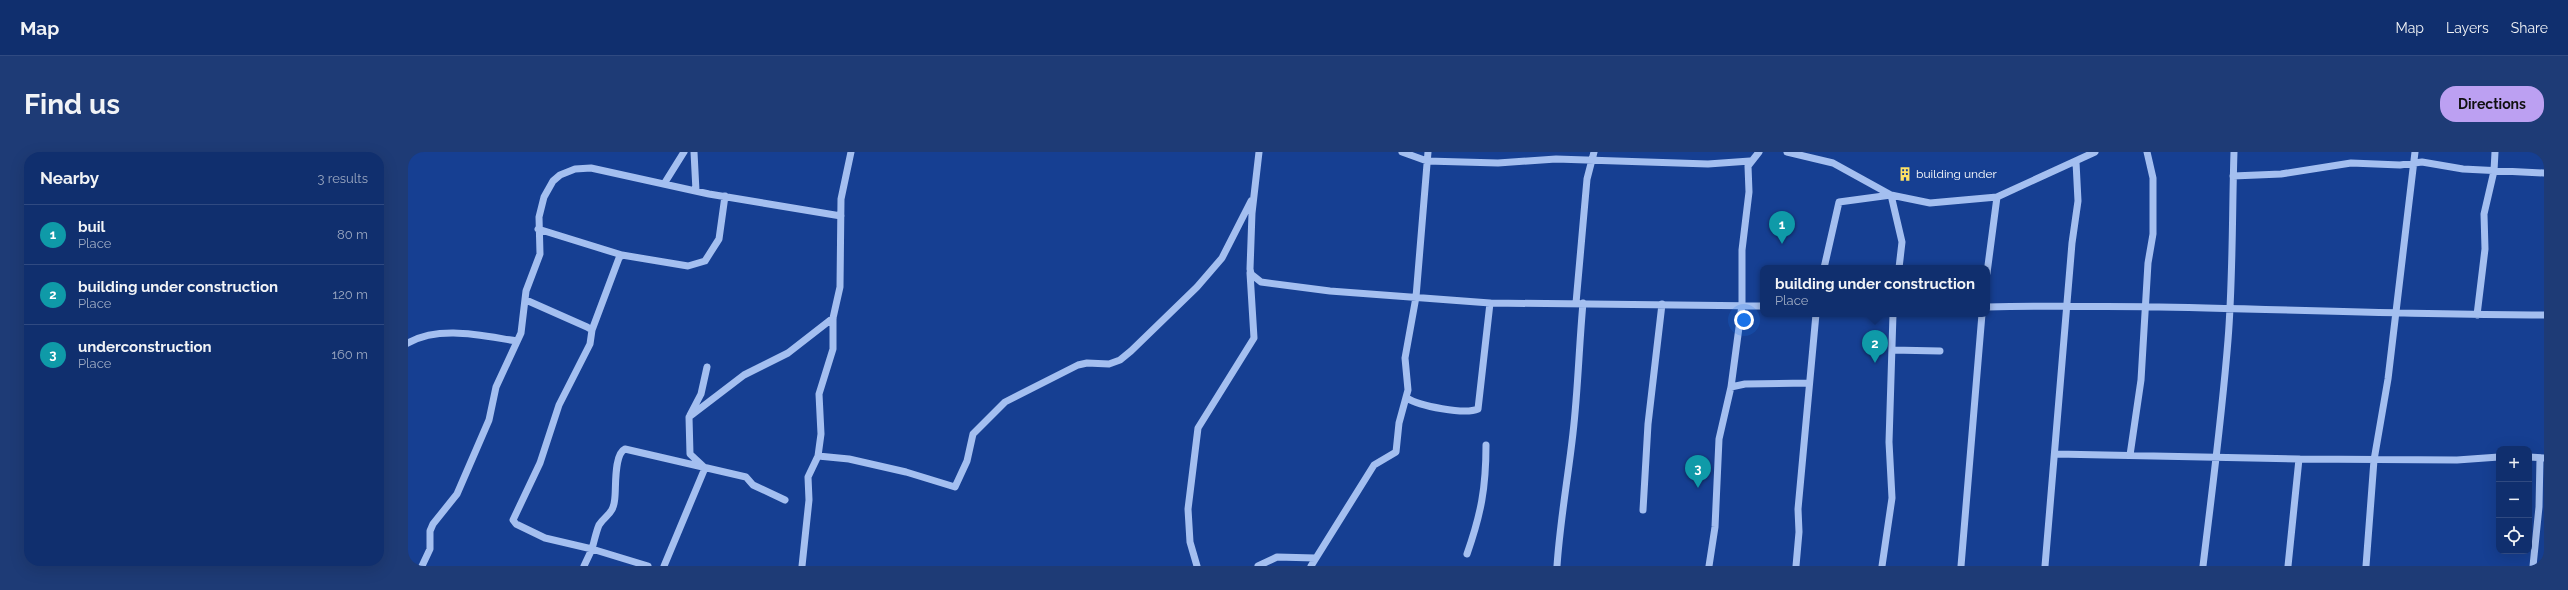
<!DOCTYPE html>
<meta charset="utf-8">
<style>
body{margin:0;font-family:Raleway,sans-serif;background:#1e3b76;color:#f1f3f6}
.controls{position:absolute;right:12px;bottom:12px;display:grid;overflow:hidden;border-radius:8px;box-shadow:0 4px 16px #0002}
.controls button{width:36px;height:36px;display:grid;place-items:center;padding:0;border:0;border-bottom:1px solid #304a81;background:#102f6e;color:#f1f3f6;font:20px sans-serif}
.you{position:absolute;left:1336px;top:168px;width:14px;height:14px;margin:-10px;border:3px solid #fff;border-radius:50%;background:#1a73e8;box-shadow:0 0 0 6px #1a73e833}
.badge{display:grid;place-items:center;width:26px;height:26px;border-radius:50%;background:#bca0f2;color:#fff;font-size:13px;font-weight:700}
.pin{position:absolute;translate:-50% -33px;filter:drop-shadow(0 1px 2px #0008)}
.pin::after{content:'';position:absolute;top:21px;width:14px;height:12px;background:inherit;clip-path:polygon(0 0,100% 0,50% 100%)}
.popup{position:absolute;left:1352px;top:113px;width:230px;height:52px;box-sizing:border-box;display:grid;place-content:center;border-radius:8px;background:#102f6e;filter:drop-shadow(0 1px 3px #0005);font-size:13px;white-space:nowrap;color:#9ca9c2}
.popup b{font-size:15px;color:#f1f3f6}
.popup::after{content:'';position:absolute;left:50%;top:100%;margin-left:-8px;border:8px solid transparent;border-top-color:#102f6e}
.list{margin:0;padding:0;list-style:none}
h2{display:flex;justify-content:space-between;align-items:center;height:52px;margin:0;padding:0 16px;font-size:17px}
h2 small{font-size:13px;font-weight:400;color:#9ca9c2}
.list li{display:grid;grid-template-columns:26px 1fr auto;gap:12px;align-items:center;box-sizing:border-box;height:60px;padding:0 16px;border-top:1px solid #304a81}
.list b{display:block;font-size:15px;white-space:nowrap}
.list p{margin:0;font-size:13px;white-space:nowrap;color:#9ca9c2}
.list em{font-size:13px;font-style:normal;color:#9ca9c2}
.icon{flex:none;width:22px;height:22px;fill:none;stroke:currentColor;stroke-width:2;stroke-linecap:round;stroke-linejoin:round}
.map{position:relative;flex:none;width:2136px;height:414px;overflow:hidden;border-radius:16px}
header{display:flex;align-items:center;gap:24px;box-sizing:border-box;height:56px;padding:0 20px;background:#102f6e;border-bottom:1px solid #304a81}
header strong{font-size:19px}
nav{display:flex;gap:22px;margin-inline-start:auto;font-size:14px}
.intro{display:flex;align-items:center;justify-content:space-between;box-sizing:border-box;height:96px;padding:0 24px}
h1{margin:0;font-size:28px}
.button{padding:10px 18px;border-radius:16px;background:#bca0f2;color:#111;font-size:14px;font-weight:700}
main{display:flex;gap:24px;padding:0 24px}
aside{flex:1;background:#102f6e;border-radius:16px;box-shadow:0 4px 16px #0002}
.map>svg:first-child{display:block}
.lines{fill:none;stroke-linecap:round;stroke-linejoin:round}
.minor{stroke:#a4bff0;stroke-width:7}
.labels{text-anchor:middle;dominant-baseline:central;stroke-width:3.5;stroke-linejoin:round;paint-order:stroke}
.poi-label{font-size:12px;fill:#fff;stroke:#163f92;text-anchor:start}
</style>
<header>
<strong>Map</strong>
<nav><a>Map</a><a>Layers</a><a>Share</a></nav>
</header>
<div class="intro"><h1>Find us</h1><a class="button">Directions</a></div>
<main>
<aside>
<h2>Nearby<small>3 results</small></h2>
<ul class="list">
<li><span class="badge" style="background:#0f9aa8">1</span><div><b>buil</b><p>Place</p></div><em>80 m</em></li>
<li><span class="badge" style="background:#0f9aa8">2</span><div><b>building under construction</b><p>Place</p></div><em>120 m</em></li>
<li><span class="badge" style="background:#0f9aa8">3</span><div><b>underconstruction</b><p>Place</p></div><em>160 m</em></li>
</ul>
</aside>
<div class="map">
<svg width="2136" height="414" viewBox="0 0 2136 414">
<rect width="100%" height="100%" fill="#163f92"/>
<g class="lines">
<path class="minor" d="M286,0L288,39
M851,0L844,61L842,117L843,122L853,130L922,139L1082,151L1355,154
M994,0L1019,9L1090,11L1148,7L1300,12L1342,9
M1379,0L1425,11L1483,43L1522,51L1589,45L1687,0
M1825,24L1873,22L1943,11L1992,13L2014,10L2055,17L2136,21
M256,32L276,0
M130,77L214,103
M1416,116L1431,50L1483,43L1494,90L1491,116
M1579,121L1589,45
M118,148L179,175L184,178L182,192L151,253L132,311L105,368L108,372L137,386L184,397C186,390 188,380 191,373C198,362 206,363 207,344C208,334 206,302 217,297L338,325L345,333L377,348
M1168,151L1179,27L1186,0
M1579,155C1765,151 1950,163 2136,163
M2069,163L2077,97L2076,62L2086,19L2087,0
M184,178L211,106L214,103L280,114L297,109L311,87L317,44
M0,191C32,173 75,184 109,189
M1484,198L1532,199
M1323,235L1337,232L1400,231
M999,246C1011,254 1057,263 1070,257L1082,151
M282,263L293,242L299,215
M1648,302L1891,307L2049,308L2091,305
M1722,303L1733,228L1740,111L1745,82V26L1739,0
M410,304L441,307L498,320L547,335L559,309L565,282L597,250L670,213L679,211L701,212L712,208L723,199L789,135L814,106L843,49
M2121,305L2136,306
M1235,358L1240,272L1254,152
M1059,402C1073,362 1078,336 1078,293
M14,414L22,397V379L25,372L49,342L81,268L88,235L113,181L118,139L132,102L131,65L136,45L145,29L152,23L167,17L183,16L301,42L433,64
M176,414L184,397L240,414
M256,414L297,316L282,302L281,265L336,223L380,201L425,166
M394,414L401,348L400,325L410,304L413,282L411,242L425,197V166L432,135L433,47L443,0
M789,414L782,390L780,357L790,276L846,186L842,121
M850,414L869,405L907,406
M903,414L966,313L988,300L991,271L1000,238L997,206L1008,145L1020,0
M1149,414C1152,369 1160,326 1165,281C1170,238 1171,194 1175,151
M1301,414L1307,375L1311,287L1323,235L1334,153V98L1341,40L1340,14L1351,0
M1388,414L1391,380L1390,357L1408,162
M1474,414L1484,346L1481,290L1485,162
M1553,414L1574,162
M1637,414L1664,91L1670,49L1668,10
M1795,414C1804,339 1814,264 1820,188C1825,126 1824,62 1826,0
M1880,414L1891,307
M1958,414L1966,308L1980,227L2007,0
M2125,414L2131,355L2132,306"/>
</g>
<defs>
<symbol id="building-bare" viewBox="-9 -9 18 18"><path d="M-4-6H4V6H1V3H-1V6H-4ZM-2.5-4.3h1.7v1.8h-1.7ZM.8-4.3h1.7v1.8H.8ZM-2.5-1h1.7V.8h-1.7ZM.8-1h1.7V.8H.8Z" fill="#ffe264" stroke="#163f92" stroke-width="2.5" paint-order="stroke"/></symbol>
</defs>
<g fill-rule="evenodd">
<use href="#building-bare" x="1487" y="12" width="20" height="20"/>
</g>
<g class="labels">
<g class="poi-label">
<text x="1508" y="22">building under</text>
</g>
</g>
</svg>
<div class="controls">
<button>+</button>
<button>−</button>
<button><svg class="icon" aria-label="locate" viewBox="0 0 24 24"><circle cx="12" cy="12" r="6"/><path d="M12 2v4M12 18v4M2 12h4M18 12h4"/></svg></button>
</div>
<div class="you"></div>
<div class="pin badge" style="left:1374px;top:92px;background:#0f9aa8">1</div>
<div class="pin badge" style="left:1467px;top:211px;background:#0f9aa8">2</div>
<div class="popup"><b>building under construction</b>Place</div>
<div class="pin badge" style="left:1290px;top:336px;background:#0f9aa8">3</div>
</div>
</main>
